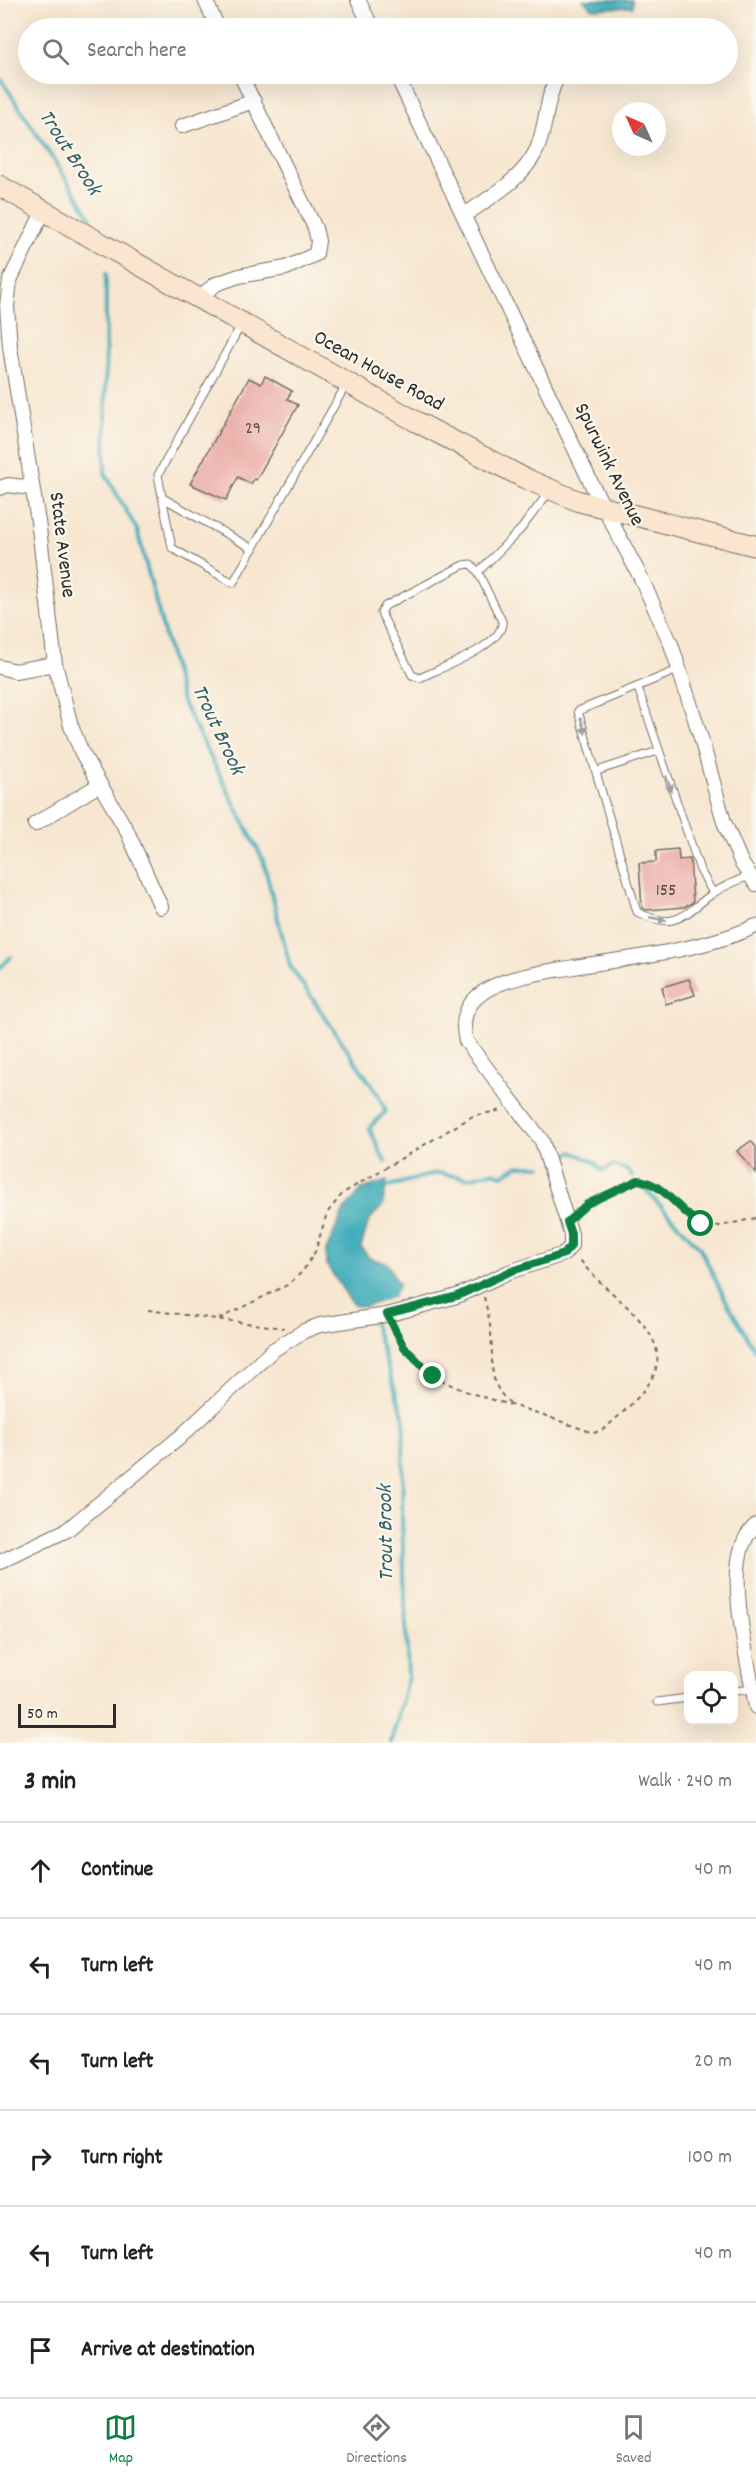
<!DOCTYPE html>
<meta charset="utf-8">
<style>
body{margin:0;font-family:Dekko,sans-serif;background:#f6f6f6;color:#222}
.controls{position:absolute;right:18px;bottom:18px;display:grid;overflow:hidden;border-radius:12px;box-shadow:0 6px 24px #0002}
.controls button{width:54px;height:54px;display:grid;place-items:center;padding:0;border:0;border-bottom:2px solid #e0e0e0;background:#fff;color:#222;font:30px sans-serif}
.compass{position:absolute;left:612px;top:102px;width:54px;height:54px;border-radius:50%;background:#fff;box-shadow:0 6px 24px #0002;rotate:315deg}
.scale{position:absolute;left:18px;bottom:15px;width:98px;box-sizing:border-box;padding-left:6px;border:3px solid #2b2b2b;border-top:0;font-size:16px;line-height:21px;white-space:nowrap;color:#2b2b2b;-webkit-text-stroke:4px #fbf7ec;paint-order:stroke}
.stop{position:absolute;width:18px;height:18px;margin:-14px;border:4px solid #0b8043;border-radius:50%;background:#fff}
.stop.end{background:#0b8043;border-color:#fff;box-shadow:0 2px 6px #0008}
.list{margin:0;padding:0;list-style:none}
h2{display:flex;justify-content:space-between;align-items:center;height:78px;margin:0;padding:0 24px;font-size:26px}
h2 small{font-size:20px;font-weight:400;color:#767676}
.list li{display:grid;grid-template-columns:39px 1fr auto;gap:18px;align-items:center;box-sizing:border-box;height:96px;padding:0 24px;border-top:2px solid #e0e0e0}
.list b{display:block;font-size:22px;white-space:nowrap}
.list em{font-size:20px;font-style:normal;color:#767676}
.icon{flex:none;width:33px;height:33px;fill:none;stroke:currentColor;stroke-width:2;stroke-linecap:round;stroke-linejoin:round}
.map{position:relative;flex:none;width:756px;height:1743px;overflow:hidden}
.search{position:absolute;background:#fff;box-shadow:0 6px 24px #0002;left:18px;right:18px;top:18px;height:66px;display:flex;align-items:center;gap:15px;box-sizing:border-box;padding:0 21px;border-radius:33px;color:#767676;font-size:22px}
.sheet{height:654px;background:#fff}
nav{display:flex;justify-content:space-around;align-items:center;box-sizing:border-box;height:84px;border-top:2px solid #e0e0e0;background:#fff;font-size:16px;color:#767676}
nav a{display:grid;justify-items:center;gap:3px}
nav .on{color:#0b8043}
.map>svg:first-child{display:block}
.water{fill:#3dacba;stroke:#346c72;stroke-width:1.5}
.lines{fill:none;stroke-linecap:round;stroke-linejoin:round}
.stream{stroke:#3dacba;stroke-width:4}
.building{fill:#eaada8}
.lane-casing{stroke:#726c65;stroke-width:9}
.street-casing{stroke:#726c65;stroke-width:16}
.secondary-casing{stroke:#726c65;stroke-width:22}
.path{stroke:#726c65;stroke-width:2;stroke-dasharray:4.5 4.5;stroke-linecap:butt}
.lane{stroke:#fff;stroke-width:7}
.street{stroke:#fff;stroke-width:14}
.secondary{stroke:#fce5cf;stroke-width:20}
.oneway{fill:#a0a0a0}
.route{stroke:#0b8043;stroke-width:8}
.labels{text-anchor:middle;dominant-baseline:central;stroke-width:4.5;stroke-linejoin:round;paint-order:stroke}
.number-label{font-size:18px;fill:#5b4c4a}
.street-label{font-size:21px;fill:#2b2b2b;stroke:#fbf7ec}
.water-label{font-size:22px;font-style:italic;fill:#325f64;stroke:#fbf7ec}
</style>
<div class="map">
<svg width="756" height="1743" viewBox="0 0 756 1743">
<rect width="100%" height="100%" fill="#fbf7ec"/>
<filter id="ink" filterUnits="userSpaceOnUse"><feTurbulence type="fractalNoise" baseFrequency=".0167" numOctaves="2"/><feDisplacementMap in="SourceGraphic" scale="12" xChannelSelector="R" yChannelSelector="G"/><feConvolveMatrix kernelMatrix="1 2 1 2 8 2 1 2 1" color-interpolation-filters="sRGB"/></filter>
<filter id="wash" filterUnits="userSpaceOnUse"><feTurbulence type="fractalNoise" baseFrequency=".008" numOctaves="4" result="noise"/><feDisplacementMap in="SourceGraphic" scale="24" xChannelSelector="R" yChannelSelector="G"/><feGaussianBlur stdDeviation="1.35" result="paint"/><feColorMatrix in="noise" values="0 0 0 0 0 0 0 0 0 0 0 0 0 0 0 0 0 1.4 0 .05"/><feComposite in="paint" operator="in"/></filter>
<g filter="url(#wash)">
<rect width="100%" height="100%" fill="#f7e6d0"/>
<path class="water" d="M583,0H632V7L593,9Z
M387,1181L382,1207L369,1220L361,1247L369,1258L387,1263L399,1285L392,1297L365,1307L353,1305L326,1264V1251L344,1210L362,1189Z"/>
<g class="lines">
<path class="stream" d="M0,78L91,217
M106,274L105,473L137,530L182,701L263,860L290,966L377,1093L386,1111L369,1128L385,1162
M0,968L11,957
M556,1161L572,1152L593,1161L603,1171L614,1165L628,1171L632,1176
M386,1187L437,1173L468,1178L492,1172L503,1175L517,1166H541
M643,1187L700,1248L725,1299L756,1352
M374,1324L404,1418L402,1521L408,1677L391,1743"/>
</g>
<g id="blocks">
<path class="building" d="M265,376L292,391L287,399L298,405L256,480L254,479L251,484L238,477L226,500L190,484L249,378L261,384Z
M678,849L679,860L690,859L693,902L685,907L647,910L642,908L639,863L656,862V851Z
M689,979L695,995L666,1004L662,987Z
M751,1141L756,1147V1173L737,1151Z"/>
</g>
</g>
<g filter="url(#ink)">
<use href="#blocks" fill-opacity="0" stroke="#726c65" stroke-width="1.5"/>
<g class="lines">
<defs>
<path id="lane" d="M241,325L158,475L172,548L233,583L346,385
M163,498L253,549
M478,572L502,621C505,645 440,668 420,678L412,675L381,613L385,606L463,565L471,564L478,572L521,529L549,492
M680,669L578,711L637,912C676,931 682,916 712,894C723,886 738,881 750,875
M638,688L700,870L713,893
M597,771L658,751
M734,1691L753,1689
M657,1702L688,1698"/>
<path id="street" d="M205,0L218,28
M358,0L372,28
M396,74L592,485L641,578L671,644L701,738L724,822L742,864L756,884
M182,126L254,101
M44,210L10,280L7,306L10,347L39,528L55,664L71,726L82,753L127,831L161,907
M465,215C490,197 522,180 536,151C547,130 546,88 561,74
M199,298L216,284L239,276L286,268L316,254L318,241L315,228L240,74
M0,488L8,485L32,488
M0,667L15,671L55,664
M35,824L99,785
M756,1525C752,1529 747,1534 745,1540C726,1576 749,1666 756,1707
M0,1562L67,1530L179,1438L273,1350L304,1331L320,1325L387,1315L457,1296L509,1272L564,1254L571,1246V1234L542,1141L466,1041C461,1021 465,1005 482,993C503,977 547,972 574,967C630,958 704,950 756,926"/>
<path id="secondary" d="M0,186L417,422L524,478L578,501L756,546"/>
</defs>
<use href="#lane" class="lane-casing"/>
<use href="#street" class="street-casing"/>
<use href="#secondary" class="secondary-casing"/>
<path class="path" d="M578,1211L625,1184L638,1180L658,1186L682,1211L701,1225L721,1226L756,1218
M484,1297C487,1309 490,1322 491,1334C494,1363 486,1383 511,1404
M148,1310L284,1328
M219,1319L289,1284L303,1271L315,1252L327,1213L343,1193L473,1116L502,1110
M393,1327C422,1386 471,1393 528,1410C551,1417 572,1426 594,1433L604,1429C658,1382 683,1357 621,1301C606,1287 590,1275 579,1258"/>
<use href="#lane" class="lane"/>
<use href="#street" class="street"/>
<use href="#secondary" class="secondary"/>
</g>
<defs><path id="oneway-solid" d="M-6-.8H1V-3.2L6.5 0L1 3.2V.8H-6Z" transform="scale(1.5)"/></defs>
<g class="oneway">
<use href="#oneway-solid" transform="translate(583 726) rotate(73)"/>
<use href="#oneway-solid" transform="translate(669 784) rotate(70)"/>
<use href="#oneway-solid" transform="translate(658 919) rotate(11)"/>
</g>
</g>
<g class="lines" filter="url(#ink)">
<path class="route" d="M433,1376L404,1347L387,1314L457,1296L509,1272L564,1254L571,1246V1234L567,1222L587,1204L638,1180C665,1183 678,1212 701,1224"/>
</g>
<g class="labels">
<g class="number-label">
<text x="253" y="429">29</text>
<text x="666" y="891">155</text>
</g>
<g class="street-label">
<text transform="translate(378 372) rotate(29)">Ocean House Road</text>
<text transform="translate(608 465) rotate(64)">Spurwink Avenue</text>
<text transform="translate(61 545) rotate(83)">State Avenue</text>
</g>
<g class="water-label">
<text transform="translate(69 153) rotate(57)">Trout Brook</text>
<text transform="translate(217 730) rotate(65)">Trout Brook</text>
<text transform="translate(387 1533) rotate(-91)">Trout Brook</text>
</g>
</g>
</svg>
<div class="controls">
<button><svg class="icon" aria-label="locate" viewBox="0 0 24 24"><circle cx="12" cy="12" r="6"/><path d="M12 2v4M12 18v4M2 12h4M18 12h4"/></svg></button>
</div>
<svg class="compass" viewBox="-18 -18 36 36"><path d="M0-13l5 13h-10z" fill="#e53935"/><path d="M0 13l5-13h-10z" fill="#767676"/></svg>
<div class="scale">50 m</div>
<div class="stop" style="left:701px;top:1224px"></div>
<div class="stop end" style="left:433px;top:1376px"></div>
<div class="search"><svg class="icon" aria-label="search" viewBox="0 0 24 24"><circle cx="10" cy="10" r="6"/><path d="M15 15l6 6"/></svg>Search here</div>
</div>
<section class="sheet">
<h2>3 min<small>Walk · 240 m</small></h2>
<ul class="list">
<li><svg class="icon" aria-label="ahead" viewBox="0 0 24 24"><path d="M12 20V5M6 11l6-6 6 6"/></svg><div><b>Continue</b></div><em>40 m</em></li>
<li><svg class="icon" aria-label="left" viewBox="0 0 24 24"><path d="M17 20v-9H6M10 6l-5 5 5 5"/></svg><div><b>Turn left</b></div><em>40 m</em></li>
<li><svg class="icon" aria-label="left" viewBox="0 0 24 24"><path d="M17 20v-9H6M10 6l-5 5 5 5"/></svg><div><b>Turn left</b></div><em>20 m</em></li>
<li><svg class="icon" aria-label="right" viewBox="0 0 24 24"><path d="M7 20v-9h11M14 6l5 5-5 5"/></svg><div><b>Turn right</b></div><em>100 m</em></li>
<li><svg class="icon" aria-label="left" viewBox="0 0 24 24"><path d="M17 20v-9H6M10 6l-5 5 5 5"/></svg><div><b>Turn left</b></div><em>40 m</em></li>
<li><svg class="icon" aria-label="arrive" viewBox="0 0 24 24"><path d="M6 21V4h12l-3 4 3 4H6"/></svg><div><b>Arrive at destination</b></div></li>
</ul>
</section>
<nav>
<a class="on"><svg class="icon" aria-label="map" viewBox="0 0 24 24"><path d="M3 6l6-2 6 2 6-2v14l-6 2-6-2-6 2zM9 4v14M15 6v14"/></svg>Map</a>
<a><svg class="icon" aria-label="directions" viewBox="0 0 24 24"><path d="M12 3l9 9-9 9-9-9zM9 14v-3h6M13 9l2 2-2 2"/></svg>Directions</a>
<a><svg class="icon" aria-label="saved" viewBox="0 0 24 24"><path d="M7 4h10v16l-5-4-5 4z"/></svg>Saved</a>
</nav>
